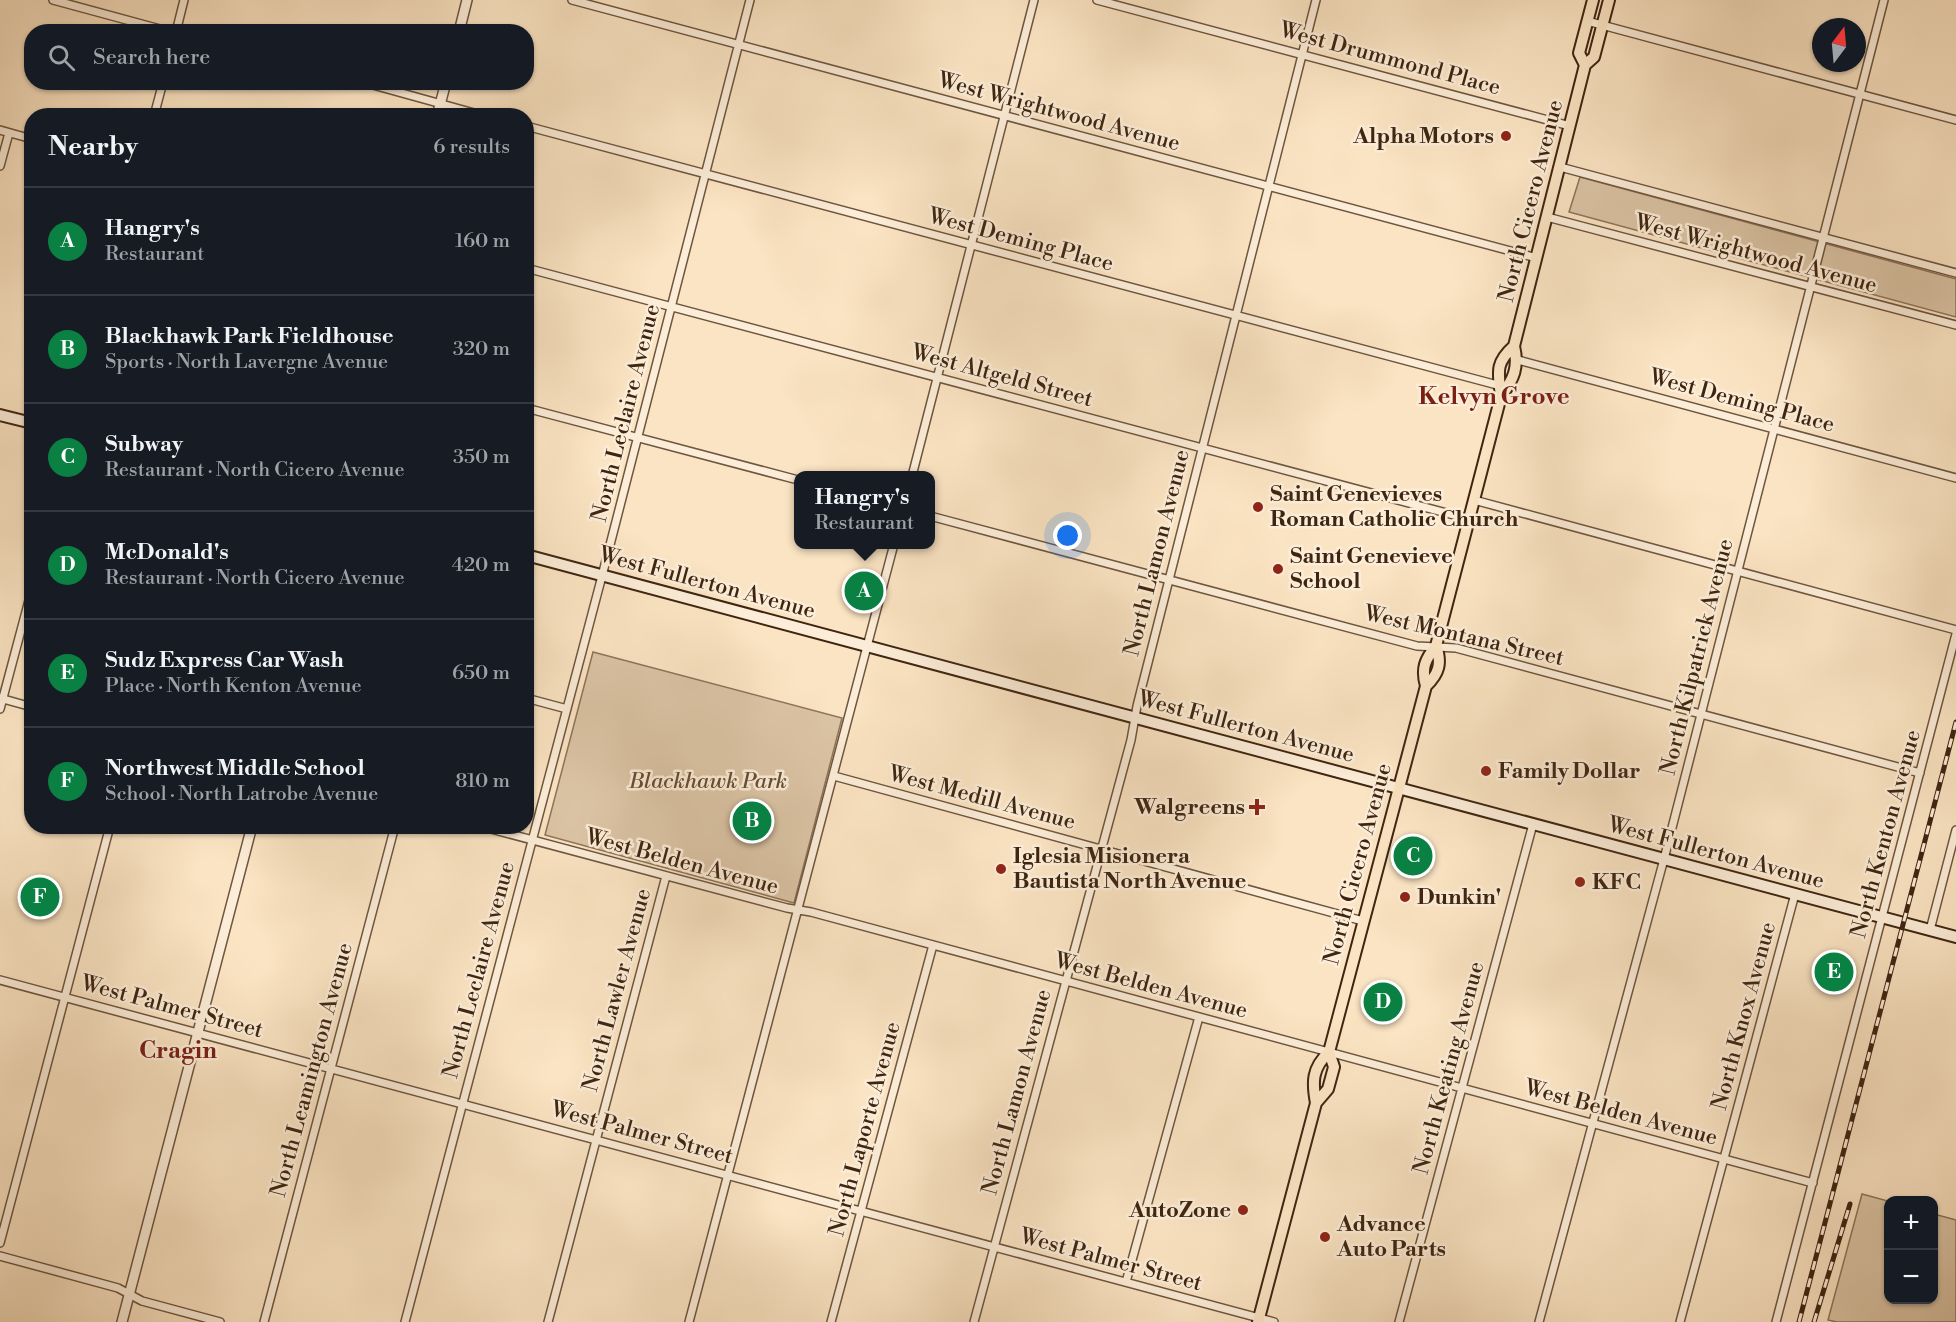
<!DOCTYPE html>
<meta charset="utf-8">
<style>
body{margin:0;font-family:"Libre Bodoni",serif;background:#20242c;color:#f1f3f6}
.controls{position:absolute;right:18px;bottom:18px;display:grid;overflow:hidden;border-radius:12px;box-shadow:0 2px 4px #0004}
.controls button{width:54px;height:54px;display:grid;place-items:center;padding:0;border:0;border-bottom:2px solid #363941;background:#171b24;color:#f1f3f6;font:30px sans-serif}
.compass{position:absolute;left:1812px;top:18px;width:54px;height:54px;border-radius:50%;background:#171b24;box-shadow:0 2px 4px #0004;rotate:16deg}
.you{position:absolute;left:1068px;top:536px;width:21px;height:21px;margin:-15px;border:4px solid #fff;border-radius:50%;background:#1a73e8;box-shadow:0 0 0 9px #1a73e833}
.badge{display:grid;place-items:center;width:39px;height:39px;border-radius:50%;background:#0b8043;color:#fff;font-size:20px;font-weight:700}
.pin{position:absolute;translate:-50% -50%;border:3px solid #fff;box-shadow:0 2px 6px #0006}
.popup{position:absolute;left:794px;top:471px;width:141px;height:78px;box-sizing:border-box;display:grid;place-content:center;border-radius:12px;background:#171b24;filter:drop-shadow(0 2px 4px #0005);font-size:20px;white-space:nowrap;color:#9ea1a6}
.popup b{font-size:22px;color:#f1f3f6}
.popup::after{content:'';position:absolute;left:50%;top:100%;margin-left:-12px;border:12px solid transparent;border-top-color:#171b24}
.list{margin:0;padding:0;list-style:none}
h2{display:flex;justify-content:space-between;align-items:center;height:78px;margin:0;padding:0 24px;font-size:26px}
h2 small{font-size:20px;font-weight:400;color:#9ea1a6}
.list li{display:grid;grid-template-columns:39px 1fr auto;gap:18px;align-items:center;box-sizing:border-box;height:108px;padding:0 24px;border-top:2px solid #363941}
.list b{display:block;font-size:22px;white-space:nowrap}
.list p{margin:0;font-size:20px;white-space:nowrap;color:#9ea1a6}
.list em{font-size:20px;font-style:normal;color:#9ea1a6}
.icon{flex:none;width:33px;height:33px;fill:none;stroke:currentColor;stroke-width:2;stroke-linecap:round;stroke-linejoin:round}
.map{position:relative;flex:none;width:1956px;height:1322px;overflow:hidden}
.search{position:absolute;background:#171b24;box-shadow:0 2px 4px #0004;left:24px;top:24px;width:510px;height:66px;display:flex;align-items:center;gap:15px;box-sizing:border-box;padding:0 21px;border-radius:24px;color:#9ea1a6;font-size:22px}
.panel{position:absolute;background:#171b24;box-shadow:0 2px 4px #0004;left:24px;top:108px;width:510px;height:726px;border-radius:24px}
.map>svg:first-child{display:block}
.green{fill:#dbc4a5;stroke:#8d745b;stroke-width:1.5}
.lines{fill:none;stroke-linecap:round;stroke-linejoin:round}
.minor-casing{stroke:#6e553e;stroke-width:10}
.tertiary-casing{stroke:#6e553e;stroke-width:12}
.secondary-casing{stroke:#3f2511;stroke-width:14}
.primary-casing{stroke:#3f2511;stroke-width:14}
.minor{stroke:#fcedd8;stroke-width:7}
.tertiary{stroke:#fcedd8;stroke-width:9}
.secondary{stroke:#fcedd8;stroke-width:10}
.primary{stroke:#fbe4c3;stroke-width:10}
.rail-casing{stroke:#3f2511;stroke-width:5}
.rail{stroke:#fcedd8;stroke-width:3;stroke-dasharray:9;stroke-linecap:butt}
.poi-dot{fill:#8f2418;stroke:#fcedd8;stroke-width:2}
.labels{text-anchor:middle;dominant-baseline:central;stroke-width:5;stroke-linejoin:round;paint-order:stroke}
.street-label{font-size:22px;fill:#3f2511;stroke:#fcedd8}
.poi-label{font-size:22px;font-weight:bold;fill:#3f2511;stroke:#fcedd8;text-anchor:start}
.park-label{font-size:22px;font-style:italic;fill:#664d36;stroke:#fcedd8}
.neighbourhood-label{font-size:24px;font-weight:bold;fill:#7a1f14;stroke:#fcedd8}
</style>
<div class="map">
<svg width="1956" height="1322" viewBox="0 0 1956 1322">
<rect width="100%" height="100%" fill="#fbe4c3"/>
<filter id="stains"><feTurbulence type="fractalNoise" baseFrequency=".00333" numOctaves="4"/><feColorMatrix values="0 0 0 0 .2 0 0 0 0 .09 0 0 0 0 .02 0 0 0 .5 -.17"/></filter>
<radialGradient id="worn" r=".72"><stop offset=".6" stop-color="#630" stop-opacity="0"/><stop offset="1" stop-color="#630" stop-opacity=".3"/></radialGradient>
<path class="green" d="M1580,177L1956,279V317L1569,212Z
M593,652L842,718L794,903L545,835Z
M1862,1194L1888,1201V1300H1934V1214L1956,1220V1322H1837L1828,1320Z"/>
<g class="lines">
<defs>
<path id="minor" d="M53,0L171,32
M572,0L1537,258
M1097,0L1570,126
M1587,21L1956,120
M176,32L184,0
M362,82L485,116
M154,116L163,82
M526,126L1501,386
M0,130L32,139
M0,166L9,133
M1560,167L1956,273
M1547,217L1956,325
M526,268L1469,519
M1518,360L1956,478
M526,408L798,480
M912,476L1034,0
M1474,500L1956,630
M930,516L1417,646L1456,648L1920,773
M0,698L32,707
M526,698L567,709
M0,709L32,589
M834,776L1363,921
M480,826L787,908L811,912L1813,1183
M1930,930L1956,830
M0,980L1274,1322
M0,1243L110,826
M0,1256L118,1288L142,1301L220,1322
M1126,1282L1199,1017
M264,1322L395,826
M405,1322L602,576L750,0
M548,1322L666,876
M689,1322L894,544
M831,1322L933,945
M974,1322L1131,740L1137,706L1316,0
M1399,1322L1533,824
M1539,1322L1664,859L1884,0
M1680,1322L1795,894
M1776,1322L1956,634"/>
<path id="tertiary" d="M459,32L467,0
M437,116L446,82
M122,1322L252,826"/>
<path id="secondary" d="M0,415L32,423
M526,555L1956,937"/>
<path id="primary" d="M1585,65L1579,53L1593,0
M1501,396C1498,372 1495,363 1514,346
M1426,686C1439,674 1442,663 1436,646
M1316,1103L1328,1089L1334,1067L1329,1052L1426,686C1421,669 1425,659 1436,646L1501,396C1514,379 1519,367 1514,346L1585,65L1594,57L1609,0
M1258,1322L1316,1103C1312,1082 1312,1068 1329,1052"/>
</defs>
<use href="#minor" class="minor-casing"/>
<use href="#tertiary" class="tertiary-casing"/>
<use href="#secondary" class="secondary-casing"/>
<use href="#primary" class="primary-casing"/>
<use href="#minor" class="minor"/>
<use href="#tertiary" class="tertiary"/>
<use href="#secondary" class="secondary"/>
<use href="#primary" class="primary"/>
<defs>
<path id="rail" d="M1799,1322L1956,722
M1814,1322L1850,1204"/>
</defs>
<use href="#rail" class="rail-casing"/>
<use href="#rail" class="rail"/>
</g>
<g class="poi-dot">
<circle cx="1506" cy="136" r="6"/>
<circle cx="1258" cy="507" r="6"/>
<circle cx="1278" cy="569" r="6"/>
<circle cx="1486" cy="771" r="6"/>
<path d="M1254 798h6v6h6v6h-6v6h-6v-6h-6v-6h6z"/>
<circle cx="1001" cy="869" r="6"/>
<circle cx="1580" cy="882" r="6"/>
<circle cx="1405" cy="897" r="6"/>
<circle cx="1243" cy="1210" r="6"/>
<circle cx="1325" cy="1237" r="6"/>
</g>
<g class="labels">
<g class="street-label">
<text transform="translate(1390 59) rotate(15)">West Drummond Place</text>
<text transform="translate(1059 112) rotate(15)">West Wrightwood Avenue</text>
<text transform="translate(1531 201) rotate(-76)">North Cicero Avenue</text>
<text transform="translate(1021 240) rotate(15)">West Deming Place</text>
<text transform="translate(1756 254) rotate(15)">West Wrightwood Avenue</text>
<text transform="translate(1002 376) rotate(15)">West Altgeld Street</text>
<text transform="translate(1742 401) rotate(15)">West Deming Place</text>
<text transform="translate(626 413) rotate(-76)">North Leclaire Avenue</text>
<text transform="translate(1157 553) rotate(-76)">North Lamon Avenue</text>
<text transform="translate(707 583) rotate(15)">West Fullerton Avenue</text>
<text transform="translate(1464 636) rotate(13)">West Montana Street</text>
<text transform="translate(1697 657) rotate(-76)">North Kilpatrick Avenue</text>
<text transform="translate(1246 727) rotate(15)">West Fullerton Avenue</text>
<text transform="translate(982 798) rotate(15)">West Medill Avenue</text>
<text transform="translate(1886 834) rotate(-75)">North Kenton Avenue</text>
<text transform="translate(1716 853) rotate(15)">West Fullerton Avenue</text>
<text transform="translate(682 862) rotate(15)">West Belden Avenue</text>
<text transform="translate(1358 864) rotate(-75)">North Cicero Avenue</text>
<text transform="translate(479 970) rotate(-75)">North Leclaire Avenue</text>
<text transform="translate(1151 986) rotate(15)">West Belden Avenue</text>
<text transform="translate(617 990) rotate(-75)">North Lawler Avenue</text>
<text transform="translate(172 1007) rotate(15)">West Palmer Street</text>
<text transform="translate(1744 1016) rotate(-75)">North Knox Avenue</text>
<text transform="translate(1449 1068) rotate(-75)">North Keating Avenue</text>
<text transform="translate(312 1070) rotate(-75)">North Leamington Avenue</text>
<text transform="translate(1017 1092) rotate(-75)">North Lamon Avenue</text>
<text transform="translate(1621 1113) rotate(15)">West Belden Avenue</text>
<text transform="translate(865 1129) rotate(-75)">North Laporte Avenue</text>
<text transform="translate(642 1133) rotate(15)">West Palmer Street</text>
<text transform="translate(1111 1260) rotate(15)">West Palmer Street</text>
</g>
<g class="poi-label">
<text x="1494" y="136" text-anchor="end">Alpha Motors</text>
<text x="1270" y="494">Saint Genevieves<tspan x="1270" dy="25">Roman Catholic Church</tspan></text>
<text x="1290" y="556">Saint Genevieve<tspan x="1290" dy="25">School</tspan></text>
<text x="1498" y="771">Family Dollar</text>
<text x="1245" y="807" text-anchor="end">Walgreens</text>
<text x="1013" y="856">Iglesia Misionera<tspan x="1013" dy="25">Bautista North Avenue</tspan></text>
<text x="1592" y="882">KFC</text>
<text x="1417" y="897">Dunkin'</text>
<text x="1231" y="1210" text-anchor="end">AutoZone</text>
<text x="1337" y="1224">Advance<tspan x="1337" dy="25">Auto Parts</tspan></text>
</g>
<g class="park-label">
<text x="708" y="781">Blackhawk Park</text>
</g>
<g class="neighbourhood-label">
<text x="1494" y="397">Kelvyn Grove</text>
<text x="178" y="1051">Cragin</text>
</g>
</g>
<rect width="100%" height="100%" filter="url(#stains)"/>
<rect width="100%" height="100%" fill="url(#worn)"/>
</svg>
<div class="controls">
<button>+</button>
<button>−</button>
</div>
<svg class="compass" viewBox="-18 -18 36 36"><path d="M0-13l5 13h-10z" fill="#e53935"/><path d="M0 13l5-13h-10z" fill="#9ea1a6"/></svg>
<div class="you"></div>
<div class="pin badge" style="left:864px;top:591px">A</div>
<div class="popup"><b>Hangry's</b>Restaurant</div>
<div class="pin badge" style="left:752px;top:821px">B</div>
<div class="pin badge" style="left:1413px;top:856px">C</div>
<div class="pin badge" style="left:1383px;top:1002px">D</div>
<div class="pin badge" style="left:1834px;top:972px">E</div>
<div class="pin badge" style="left:40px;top:897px">F</div>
<div class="search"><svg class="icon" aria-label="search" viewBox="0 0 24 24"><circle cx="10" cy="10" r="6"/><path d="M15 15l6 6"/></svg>Search here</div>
<section class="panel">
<h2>Nearby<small>6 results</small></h2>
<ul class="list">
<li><span class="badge">A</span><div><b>Hangry's</b><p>Restaurant</p></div><em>160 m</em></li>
<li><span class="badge">B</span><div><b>Blackhawk Park Fieldhouse</b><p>Sports · North Lavergne Avenue</p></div><em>320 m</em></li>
<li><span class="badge">C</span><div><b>Subway</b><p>Restaurant · North Cicero Avenue</p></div><em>350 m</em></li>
<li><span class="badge">D</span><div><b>McDonald's</b><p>Restaurant · North Cicero Avenue</p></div><em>420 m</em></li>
<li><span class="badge">E</span><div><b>Sudz Express Car Wash</b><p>Place · North Kenton Avenue</p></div><em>650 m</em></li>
<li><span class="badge">F</span><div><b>Northwest Middle School</b><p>School · North Latrobe Avenue</p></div><em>810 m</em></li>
</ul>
</section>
</div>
